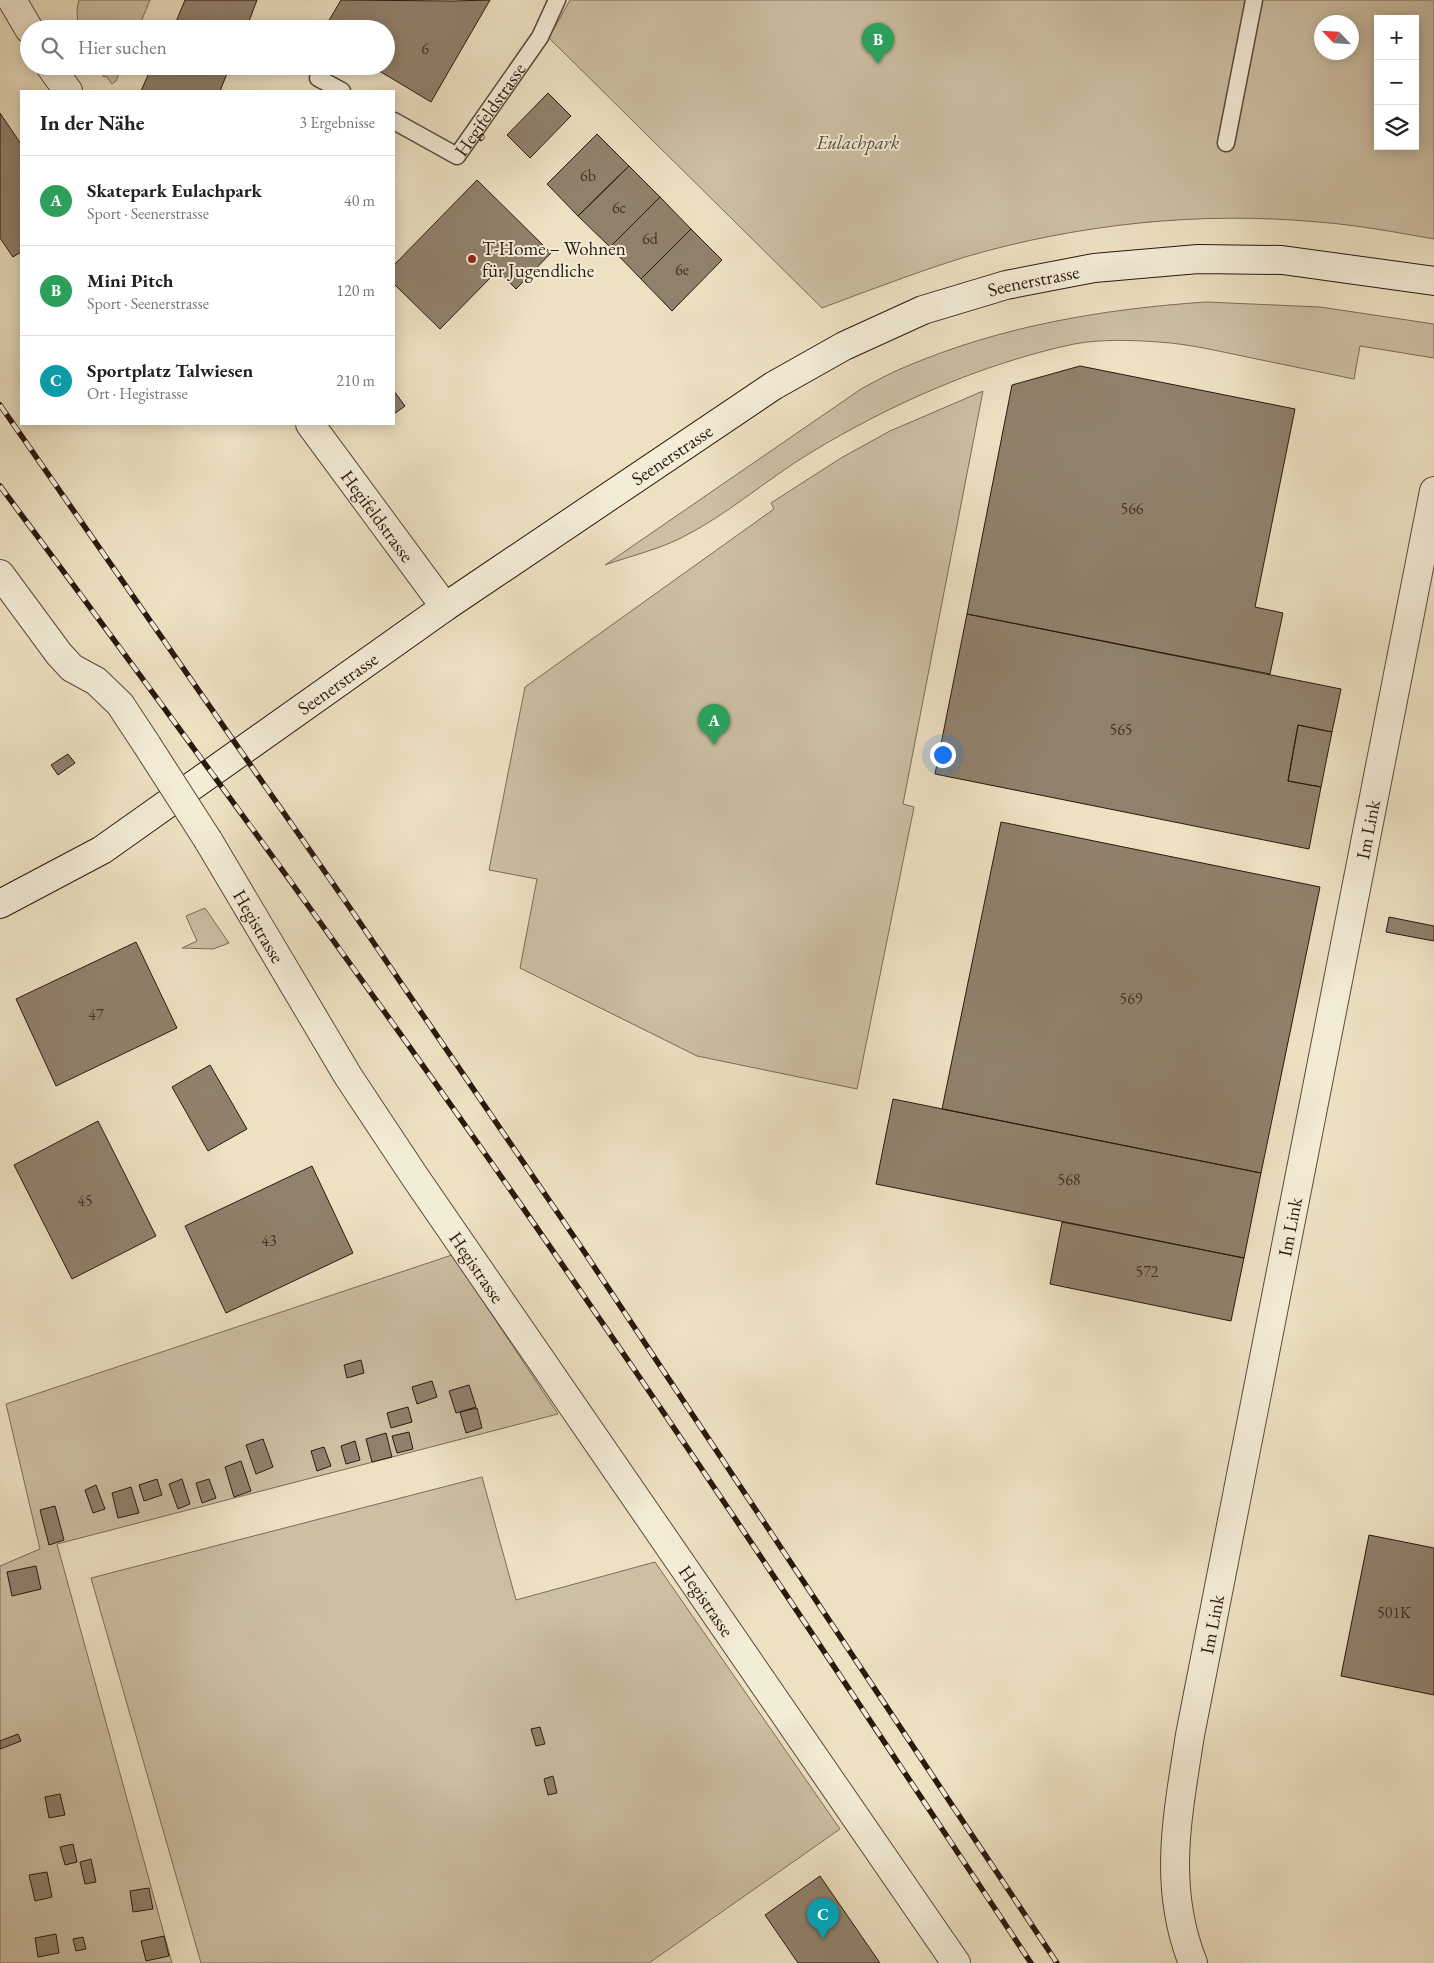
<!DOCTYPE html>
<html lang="de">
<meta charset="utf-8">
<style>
body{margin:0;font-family:"EB Garamond",serif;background:#f2f2f2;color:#222}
.controls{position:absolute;right:15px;top:15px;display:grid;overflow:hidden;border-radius:0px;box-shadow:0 2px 12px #0003}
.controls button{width:45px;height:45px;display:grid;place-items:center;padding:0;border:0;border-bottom:1px solid #e0e0e0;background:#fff;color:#222;font:25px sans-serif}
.compass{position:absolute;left:1314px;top:15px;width:45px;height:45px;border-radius:50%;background:#fff;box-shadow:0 2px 12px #0003;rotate:295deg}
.you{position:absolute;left:942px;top:754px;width:18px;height:18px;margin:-12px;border:4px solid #fff;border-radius:50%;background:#1a73e8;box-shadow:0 0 0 8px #1a73e833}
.badge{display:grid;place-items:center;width:32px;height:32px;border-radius:50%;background:#8f2418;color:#fff;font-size:16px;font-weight:700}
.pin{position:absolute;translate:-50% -41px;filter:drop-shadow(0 1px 2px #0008)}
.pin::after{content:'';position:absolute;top:26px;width:18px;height:15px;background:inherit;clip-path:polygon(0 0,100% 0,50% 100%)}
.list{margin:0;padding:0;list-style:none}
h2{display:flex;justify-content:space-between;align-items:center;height:65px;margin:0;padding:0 20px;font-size:21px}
h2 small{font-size:16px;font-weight:400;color:#767676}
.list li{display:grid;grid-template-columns:32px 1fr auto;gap:15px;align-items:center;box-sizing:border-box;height:90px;padding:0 20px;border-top:1px solid #e0e0e0}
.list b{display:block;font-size:19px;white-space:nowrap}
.list p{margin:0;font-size:16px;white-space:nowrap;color:#767676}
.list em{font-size:16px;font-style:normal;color:#767676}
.icon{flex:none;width:28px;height:28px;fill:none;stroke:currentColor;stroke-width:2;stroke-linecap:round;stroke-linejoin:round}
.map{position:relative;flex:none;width:1434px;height:1963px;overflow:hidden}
.search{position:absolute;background:#fff;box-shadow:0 2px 12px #0003;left:20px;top:20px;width:375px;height:55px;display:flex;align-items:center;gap:12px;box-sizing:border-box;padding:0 18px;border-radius:28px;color:#767676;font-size:19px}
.panel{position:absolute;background:#fff;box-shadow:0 2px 12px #0003;left:20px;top:90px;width:375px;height:335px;border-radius:0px}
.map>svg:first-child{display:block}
.green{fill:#ccbfa3;stroke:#7c6c58;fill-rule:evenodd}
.building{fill:#90816c;stroke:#2b180e}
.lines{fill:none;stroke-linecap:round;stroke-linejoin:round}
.lane-casing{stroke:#5c4a3b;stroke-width:19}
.street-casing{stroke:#5c4a3b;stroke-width:30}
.secondary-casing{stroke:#2b180e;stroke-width:30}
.lane{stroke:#f3ecd7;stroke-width:16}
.street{stroke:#f3ecd7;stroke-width:28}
.secondary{stroke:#f3ecd7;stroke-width:28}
.rail-casing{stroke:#2b180e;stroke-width:5.5}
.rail{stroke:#f3ecd7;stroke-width:4;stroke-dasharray:11;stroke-linecap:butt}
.street-bridge-casing{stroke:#5c4a3b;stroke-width:30;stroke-linecap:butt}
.street-bridge{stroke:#f3ecd7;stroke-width:28}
.poi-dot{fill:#8f2418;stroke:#f3ecd7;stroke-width:2}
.labels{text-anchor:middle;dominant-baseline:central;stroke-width:4;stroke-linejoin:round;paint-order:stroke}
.number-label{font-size:16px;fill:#443226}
.street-label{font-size:19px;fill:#2b180e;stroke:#f3ecd7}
.park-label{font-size:19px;font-style:italic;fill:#5b4a3b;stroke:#f3ecd7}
.poi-label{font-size:19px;fill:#2b180e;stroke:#f3ecd7;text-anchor:start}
</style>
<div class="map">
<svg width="1434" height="1963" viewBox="0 0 1434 1963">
<rect width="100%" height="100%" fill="#ede1c2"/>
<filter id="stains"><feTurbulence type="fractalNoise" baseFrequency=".004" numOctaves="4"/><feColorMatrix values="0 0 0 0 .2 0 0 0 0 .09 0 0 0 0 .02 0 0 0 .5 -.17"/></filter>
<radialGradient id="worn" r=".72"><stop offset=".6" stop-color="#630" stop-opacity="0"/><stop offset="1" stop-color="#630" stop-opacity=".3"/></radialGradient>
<path class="green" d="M79,0H150L138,29H78L77,9Z
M570,0H1434V239C1395,232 1357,225 1318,222C1200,211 1078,224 965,257C917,272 870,290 822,308L549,38ZM1378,19H1415V146H1378ZM1322,22H1352V52H1322Z
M96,66H122L116,81L112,84L106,76L104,77Z
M1206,302L1320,307L1434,324V358L1360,346L1354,379C1318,372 1283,364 1247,357C1218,351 1189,344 1159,342C1132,340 1101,339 1074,344C981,364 891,404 810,453C766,480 727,515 681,538C657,550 630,556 605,565L861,389C876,381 890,373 905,367C1001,326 1103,309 1206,302Z
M983,391L903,804L914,807L857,1089L697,1056L520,968L537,879L489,870L525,687L774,509L771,503L841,458L890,431Z
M205,908L229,943L213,949L182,948L197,941L186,916Z
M452,1255L558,1414L57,1544L172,1963H0V1566L40,1549L6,1404Z
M482,1477L516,1600L655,1562L840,1829L649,1963H201L91,1578Z"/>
<path class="building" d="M185,0H257L246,29H173Z
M341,0L453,1L490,0L431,102L371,66H386V29H324Z
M152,66H230L220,91H141Z
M548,93L571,116L530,158L507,135Z
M0,113L21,144V252L13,257L0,238Z
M597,134L629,166L578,216L547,184Z
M629,166L660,197L610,247L578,216Z
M477,180L551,253L516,289L498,270L440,329L394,284V265Z
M660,197L691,229L641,279L610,247Z
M691,229L722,260L672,311L641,279Z
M1080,366L1295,409L1255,607L1283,613L1270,674L967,614L1012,385Z
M394,391L405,406L394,414Z
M967,614L1341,689L1332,732L1298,725L1288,781L1321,787L1309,849L935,774Z
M1298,725L1332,732L1321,787L1288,781Z
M68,754L75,763L58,775L51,765Z
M1001,822L1320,887L1261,1173L942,1109Z
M1389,917L1434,926V941L1386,932Z
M136,942L177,1028L56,1086L16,999Z
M210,1065L247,1129L208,1151L172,1087Z
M893,1099L1261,1173L1244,1258L876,1184Z
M98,1121L156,1236L72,1279L14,1165Z
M312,1166L353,1253L226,1313L185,1226Z
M1062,1222L1244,1258L1231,1321L1050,1284Z
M361,1360L364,1373L347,1378L344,1365Z
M432,1381L437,1397L417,1404L412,1387Z
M469,1385L476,1407L456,1413L449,1391Z
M408,1407L412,1422L391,1428L387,1413Z
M477,1408L482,1428L466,1433L460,1412Z
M409,1432L413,1449L397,1453L392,1436Z
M386,1433L392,1457L372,1462L366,1439Z
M263,1439L273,1467L256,1474L246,1445Z
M355,1441L360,1460L346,1464L341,1446Z
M324,1447L331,1466L317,1471L311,1451Z
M241,1461L251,1491L234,1497L225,1467Z
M157,1479L162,1495L144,1501L139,1485Z
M182,1479L190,1504L178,1509L169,1484Z
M209,1479L216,1498L202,1503L196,1483Z
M96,1485L105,1509L93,1513L85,1490Z
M131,1487L139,1513L118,1518L112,1493Z
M55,1506L64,1540L49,1545L40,1510Z
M1369,1535L1434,1548V1695L1341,1676Z
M36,1566L41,1589L12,1596L7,1572Z
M540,1727L545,1744L536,1746L531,1729Z
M18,1734L21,1741L0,1749V1741Z
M553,1776L557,1793L548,1795L544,1779Z
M60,1794L65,1815L49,1818L45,1797Z
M73,1844L77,1862L65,1865L60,1847Z
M91,1859L96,1882L85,1884L80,1862Z
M47,1872L52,1897L35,1901L29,1875Z
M820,1876L880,1963H798L765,1915Z
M149,1888L153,1909L133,1912L130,1891Z
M56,1934L59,1953L38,1957L35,1938Z
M164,1936L169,1956L146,1961L141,1941Z
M83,1937L86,1949L76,1951L73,1939Z"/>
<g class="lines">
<defs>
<g id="lane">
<path d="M318,78L342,91"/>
<path id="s1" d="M394,121L457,156L540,37L557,0"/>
<path d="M1226,143L1254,0"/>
</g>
<g id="street">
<path d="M12,0L29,29"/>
<path d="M50,66L68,91"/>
<path id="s2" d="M310,424L445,607"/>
<path d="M0,574L59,654L72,668L96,681L120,704L147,745"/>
<path id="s3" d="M208,840L348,1076L415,1177L956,1963"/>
<path id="s4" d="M1193,1963C1162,1885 1178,1814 1190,1735L1434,491"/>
</g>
<g id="secondary">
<path id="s5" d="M0,904L102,850L445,607L773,386L844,346L923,310L1006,285L1094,268L1198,259L1282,260L1434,281"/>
</g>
</defs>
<use href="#lane" class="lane-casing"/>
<use href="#street" class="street-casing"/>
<use href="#secondary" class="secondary-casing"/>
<use href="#lane" class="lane"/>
<use href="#street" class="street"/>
<use href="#secondary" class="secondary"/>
<defs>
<path id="rail" d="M0,405L350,908L583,1250L1057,1963
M0,486C162,704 323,923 479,1145C668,1414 849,1689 1031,1963"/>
</defs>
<use href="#rail" class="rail-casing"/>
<use href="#rail" class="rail"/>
<defs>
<path id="street-bridge" d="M147,745L208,840"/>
</defs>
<use href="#street-bridge" class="street-bridge-casing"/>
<use href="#street-bridge" class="street-bridge"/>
</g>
<circle class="poi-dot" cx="472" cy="259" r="5"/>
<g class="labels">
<g class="number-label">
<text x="425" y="48">6</text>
<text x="588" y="175">6b</text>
<text x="619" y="207">6c</text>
<text x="650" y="238">6d</text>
<text x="682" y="269">6e</text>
<text x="1132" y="508">566</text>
<text x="1121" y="729">565</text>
<text x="1131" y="998">569</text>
<text x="96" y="1014">47</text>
<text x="1069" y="1179">568</text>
<text x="85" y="1200">45</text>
<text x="269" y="1240">43</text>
<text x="1147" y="1271">572</text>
<text x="1394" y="1612">501K</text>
</g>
<g class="street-label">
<text stroke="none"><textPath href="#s1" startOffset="129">Hegifeldstrasse</textPath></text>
<text stroke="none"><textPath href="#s5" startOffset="1214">Seenerstrasse</textPath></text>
<text stroke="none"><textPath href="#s5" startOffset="809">Seenerstrasse</textPath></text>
<text stroke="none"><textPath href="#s2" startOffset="114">Hegifeldstrasse</textPath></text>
<text stroke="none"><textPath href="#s5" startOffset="404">Seenerstrasse</textPath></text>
<text stroke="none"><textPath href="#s4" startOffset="1154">Im Link</textPath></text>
<text stroke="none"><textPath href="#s3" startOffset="100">Hegistrasse</textPath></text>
<text stroke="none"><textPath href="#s4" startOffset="749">Im Link</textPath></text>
<text stroke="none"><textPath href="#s3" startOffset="505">Hegistrasse</textPath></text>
<text stroke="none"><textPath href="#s3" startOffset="910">Hegistrasse</textPath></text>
<text stroke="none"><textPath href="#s4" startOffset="344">Im Link</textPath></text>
</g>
<g class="park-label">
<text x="858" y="142">Eulachpark</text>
</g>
<g class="poi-label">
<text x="482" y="248">T-Home – Wohnen<tspan x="482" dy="22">für Jugendliche</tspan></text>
</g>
</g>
<rect width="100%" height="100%" filter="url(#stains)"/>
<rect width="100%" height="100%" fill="url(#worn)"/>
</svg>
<div class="controls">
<button>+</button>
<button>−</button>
<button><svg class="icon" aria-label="layers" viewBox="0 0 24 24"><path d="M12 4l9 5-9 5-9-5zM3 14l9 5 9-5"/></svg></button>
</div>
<svg class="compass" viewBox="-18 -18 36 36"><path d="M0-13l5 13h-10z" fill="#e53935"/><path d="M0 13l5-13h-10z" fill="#767676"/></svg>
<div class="you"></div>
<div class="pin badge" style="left:714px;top:745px;background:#2e9e5b">A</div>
<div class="pin badge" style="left:878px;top:64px;background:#2e9e5b">B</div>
<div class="pin badge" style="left:823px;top:1939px;background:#0f9aa8">C</div>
<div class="search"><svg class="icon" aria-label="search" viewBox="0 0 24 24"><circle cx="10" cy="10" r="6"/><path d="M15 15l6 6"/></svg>Hier suchen</div>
<section class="panel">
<h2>In der Nähe<small>3 Ergebnisse</small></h2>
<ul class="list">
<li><span class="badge" style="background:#2e9e5b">A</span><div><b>Skatepark Eulachpark</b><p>Sport · Seenerstrasse</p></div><em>40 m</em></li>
<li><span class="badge" style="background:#2e9e5b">B</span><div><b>Mini Pitch</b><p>Sport · Seenerstrasse</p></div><em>120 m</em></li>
<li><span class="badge" style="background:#0f9aa8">C</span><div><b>Sportplatz Talwiesen</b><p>Ort · Hegistrasse</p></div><em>210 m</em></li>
</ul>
</section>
</div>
